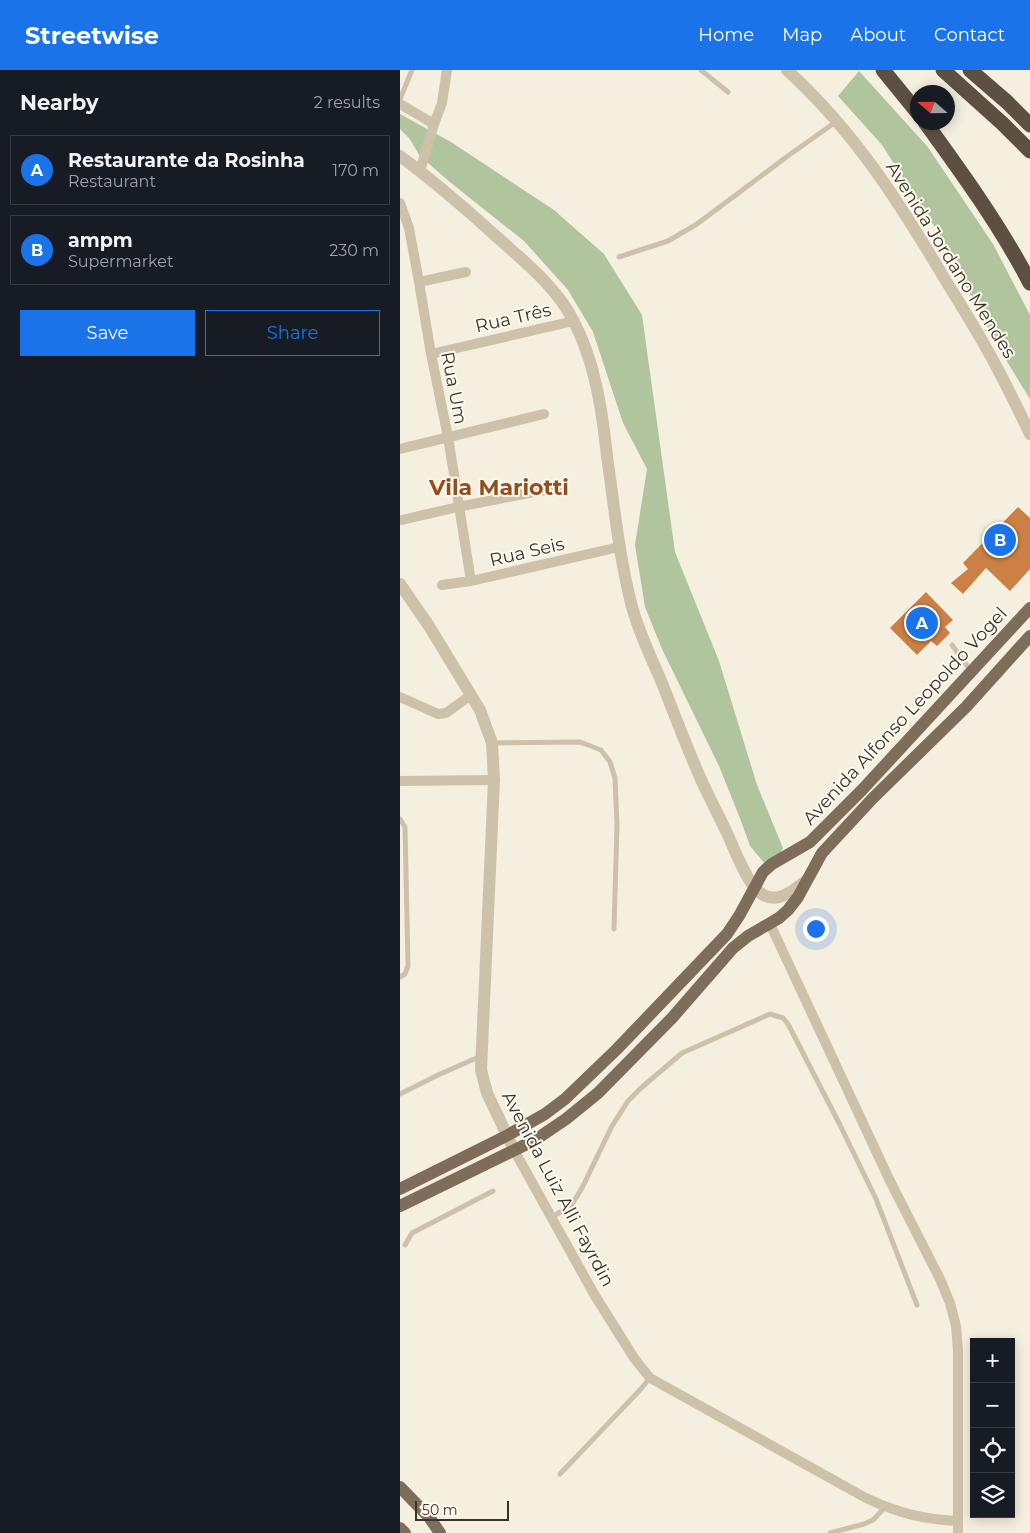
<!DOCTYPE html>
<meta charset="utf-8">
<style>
body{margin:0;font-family:Montserrat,sans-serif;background:#242831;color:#f1f3f6}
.controls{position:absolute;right:15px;bottom:15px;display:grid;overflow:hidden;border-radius:0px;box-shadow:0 2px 12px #0003}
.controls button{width:45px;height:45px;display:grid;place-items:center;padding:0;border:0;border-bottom:1px solid #363941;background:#171b24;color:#f1f3f6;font:25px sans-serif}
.compass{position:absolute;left:510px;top:15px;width:45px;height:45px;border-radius:50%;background:#171b24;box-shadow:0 2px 12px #0003;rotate:290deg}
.scale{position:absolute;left:15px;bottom:12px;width:94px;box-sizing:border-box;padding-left:5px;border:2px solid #3b332a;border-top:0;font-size:14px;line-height:18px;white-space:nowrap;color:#3b332a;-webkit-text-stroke:4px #fbf8ed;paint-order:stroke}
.you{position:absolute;left:415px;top:858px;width:18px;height:18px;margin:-12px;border:4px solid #fff;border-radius:50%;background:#1a73e8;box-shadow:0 0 0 8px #1a73e833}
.badge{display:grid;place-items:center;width:32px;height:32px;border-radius:50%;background:#1a73e8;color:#fff;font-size:16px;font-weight:700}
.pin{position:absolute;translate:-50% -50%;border:2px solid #fff;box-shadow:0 1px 5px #0006}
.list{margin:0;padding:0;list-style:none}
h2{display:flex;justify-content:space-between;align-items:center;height:65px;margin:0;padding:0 20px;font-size:21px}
h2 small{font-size:16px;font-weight:400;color:#9ea1a6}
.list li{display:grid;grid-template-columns:32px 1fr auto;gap:15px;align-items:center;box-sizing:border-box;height:70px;margin:0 10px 10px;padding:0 10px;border:1px solid #363941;border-radius:0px}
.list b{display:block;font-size:19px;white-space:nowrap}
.list p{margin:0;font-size:16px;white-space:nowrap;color:#9ea1a6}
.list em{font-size:16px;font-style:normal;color:#9ea1a6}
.actions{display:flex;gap:10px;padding:15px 20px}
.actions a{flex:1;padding:11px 0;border:1px solid #1a73e8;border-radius:0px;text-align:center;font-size:18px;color:#1a73e8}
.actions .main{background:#1a73e8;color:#fff}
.icon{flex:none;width:28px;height:28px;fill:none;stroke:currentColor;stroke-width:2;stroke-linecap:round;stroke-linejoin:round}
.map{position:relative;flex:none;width:630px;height:1463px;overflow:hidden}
header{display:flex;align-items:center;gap:30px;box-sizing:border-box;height:70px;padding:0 25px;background:#1a73e8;color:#fff}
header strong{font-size:24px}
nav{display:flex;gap:28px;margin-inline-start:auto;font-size:18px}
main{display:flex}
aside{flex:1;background:#171b24}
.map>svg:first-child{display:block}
.green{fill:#b0c59e}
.building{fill:#cd8045}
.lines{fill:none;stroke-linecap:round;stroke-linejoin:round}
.service{stroke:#cec1aa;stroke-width:5}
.minor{stroke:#cec1aa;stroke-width:10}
.tertiary{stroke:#cec1aa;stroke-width:12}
.primary{stroke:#7e6d5a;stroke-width:12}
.motorway{stroke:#5d4f41;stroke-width:15}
.labels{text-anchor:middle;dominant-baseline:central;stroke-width:4;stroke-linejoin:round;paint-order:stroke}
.street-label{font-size:18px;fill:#3b332a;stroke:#fbf8ed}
.district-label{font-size:22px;font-weight:bold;fill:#904f1d;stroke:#fbf8ed}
</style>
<header>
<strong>Streetwise</strong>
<nav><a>Home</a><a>Map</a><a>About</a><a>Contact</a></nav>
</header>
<main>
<aside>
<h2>Nearby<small>2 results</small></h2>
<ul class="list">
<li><span class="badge">A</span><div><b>Restaurante da Rosinha</b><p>Restaurant</p></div><em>170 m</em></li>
<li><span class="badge">B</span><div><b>ampm</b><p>Supermarket</p></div><em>230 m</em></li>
</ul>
<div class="actions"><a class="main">Save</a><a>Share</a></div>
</aside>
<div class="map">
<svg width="630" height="1463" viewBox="0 0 630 1463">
<rect width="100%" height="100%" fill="#f5efe0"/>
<path class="green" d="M459,1L527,76L593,174L630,245V329L598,277L536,159L482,75L438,26Z
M0,44L51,72L154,140L204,184L242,245L275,482L319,591L357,715L383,778L376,792L365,794L350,776L341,751L319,696L262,579L245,537L235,475L247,399L223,353L193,262L168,220L124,171L51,113L20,86L9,68L0,59Z"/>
<path class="building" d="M618,437L630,448V499L610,521L586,498L563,524L551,513L568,499L563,493Z
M526,522L553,550L545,557L550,563L537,576L531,571L517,585L490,558Z"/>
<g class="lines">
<path class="service" d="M301,0L328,22
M0,29L12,0
M219,187L268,171L297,154L385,88L437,51
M552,575L571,601
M92,673L180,672L201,680L210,692L215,708L217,755L214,859
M0,749L5,757L8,896L5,904L0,907
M0,1024L38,1005L81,986
M152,1147L171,1136L182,1118L212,1056L228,1031L241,1018L282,983L370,944L383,948L388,954L440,1055L476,1129L517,1235
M5,1175L12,1163L93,1121
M160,1404L240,1320L250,1308
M430,1463L464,1454L473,1450L485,1437"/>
<path class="minor" d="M0,34L34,54
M20,101L34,54L42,33L47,0
M0,133L9,158L19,212L31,284L48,367L71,511
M19,212L66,202
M31,284L174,251
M0,379L144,344
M2,450L58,437L159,417
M42,515L71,511L219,477
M0,627L38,644L46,643L71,625
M0,711L94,710
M370,854L490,1111L540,1209L550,1233L556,1256L558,1281V1463
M114,1080L194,1224L234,1288L250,1308L466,1428C498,1443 522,1449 557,1451"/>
<path class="tertiary" d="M387,0C455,62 499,132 546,211C563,239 581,267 596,296C608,318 619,341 630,364
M0,86C34,111 66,139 97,167C125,192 156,217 173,250C195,291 202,340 207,386C214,435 219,485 231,533C238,561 251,587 262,613C276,648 289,684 305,718C312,733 320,748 327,763C334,778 347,813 359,822C376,836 393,821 407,810
M0,514L29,556L80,640L92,673L94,710L81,1000L87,1023L114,1080"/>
<path class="primary" d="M0,1119L108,1065L145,1044L165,1029L217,979L327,864L339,846L363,802L372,794L410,772L462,720L630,538
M0,1136L135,1070L166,1049L198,1023L272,948L333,878L348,866L379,848L388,840L398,827L422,783L473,728L566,637L630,566
M0,1417L29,1447L40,1463
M0,1458L5,1463"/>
<path class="motorway" d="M483,0L518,43
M543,0L603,54L630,81
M570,0L607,32L630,55
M525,52C562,103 601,157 630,213"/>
</g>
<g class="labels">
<g class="street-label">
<text transform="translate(551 190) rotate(58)">Avenida Jordano Mendes</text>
<text transform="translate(113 248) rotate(-13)">Rua Três</text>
<text transform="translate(54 318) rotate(79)">Rua Um</text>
<text transform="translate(127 482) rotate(-13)">Rua Seis</text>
<text transform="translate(505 646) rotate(-47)">Avenida Alfonso Leopoldo Vogel</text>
<text transform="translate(158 1119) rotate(62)">Avenida Luiz Alli Fayrdin</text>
</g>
<g class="district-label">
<text x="99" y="417">Vila Mariotti</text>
</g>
</g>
</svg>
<div class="controls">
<button>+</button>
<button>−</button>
<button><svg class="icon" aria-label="locate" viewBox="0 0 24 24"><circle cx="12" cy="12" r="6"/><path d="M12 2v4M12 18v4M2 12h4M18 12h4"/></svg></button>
<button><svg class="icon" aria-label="layers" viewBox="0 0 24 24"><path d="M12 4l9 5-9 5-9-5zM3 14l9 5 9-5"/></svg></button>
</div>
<svg class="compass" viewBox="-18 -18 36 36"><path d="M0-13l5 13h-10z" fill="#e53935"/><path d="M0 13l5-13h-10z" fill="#9ea1a6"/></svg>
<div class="scale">50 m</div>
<div class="you"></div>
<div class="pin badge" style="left:522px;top:553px">A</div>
<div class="pin badge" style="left:600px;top:470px">B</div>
</div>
</main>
